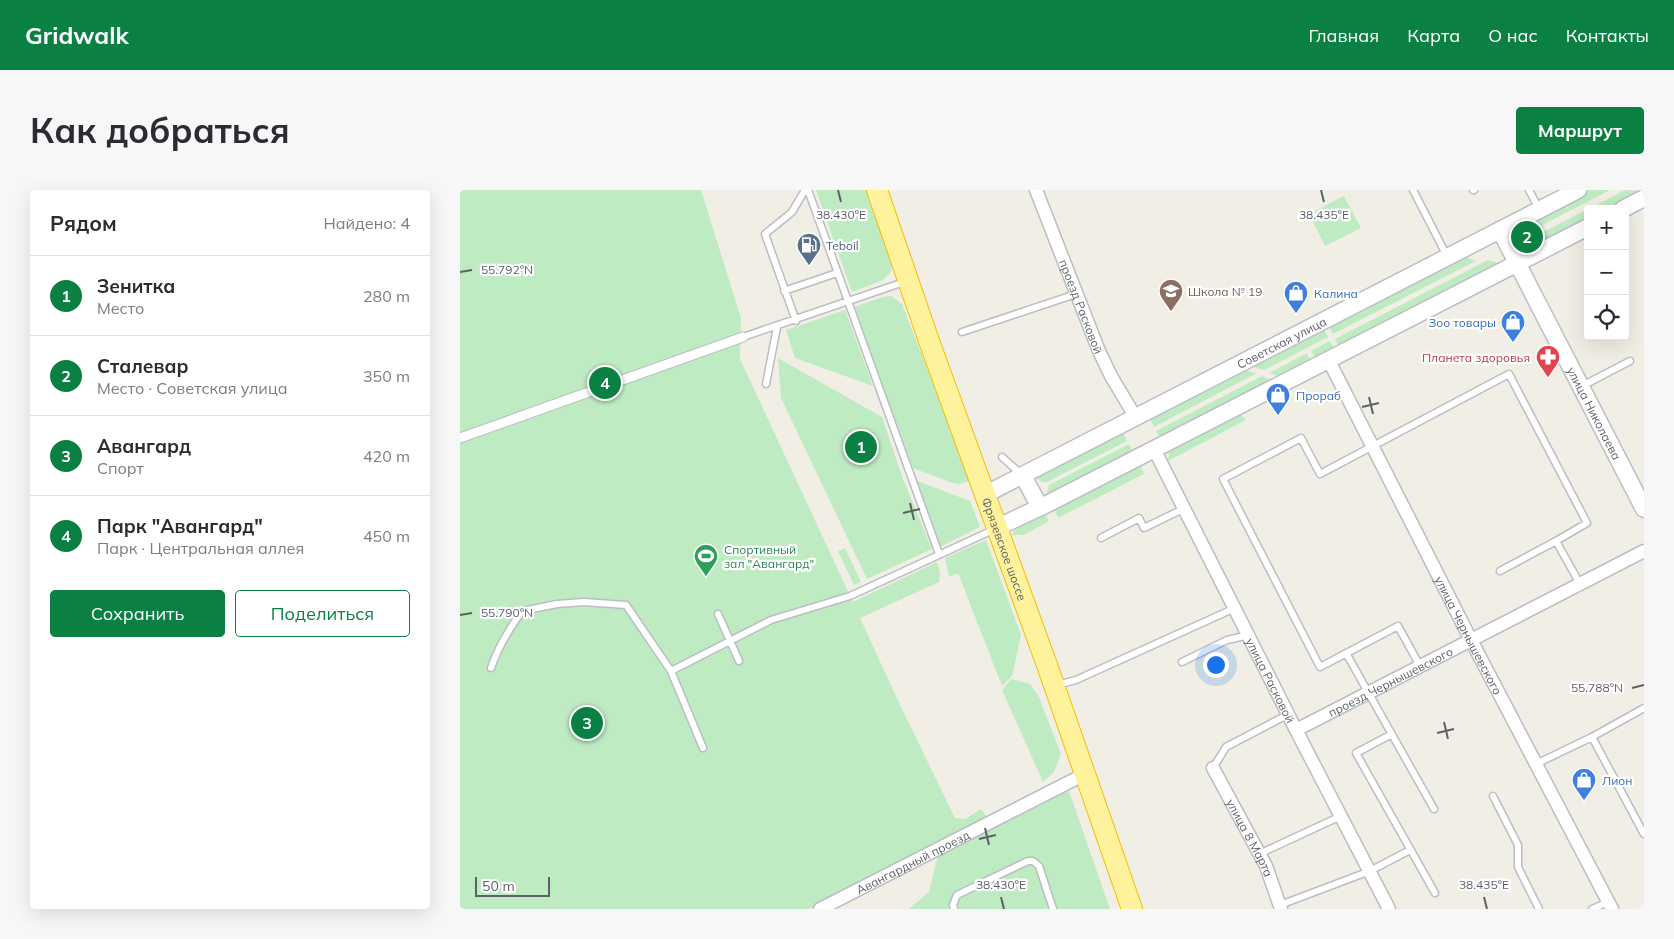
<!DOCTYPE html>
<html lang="ru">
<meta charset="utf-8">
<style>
body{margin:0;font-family:Mulish,sans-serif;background:#f7f7f7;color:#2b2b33}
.controls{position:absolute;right:15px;top:15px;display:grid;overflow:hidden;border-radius:5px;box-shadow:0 5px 20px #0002}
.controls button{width:45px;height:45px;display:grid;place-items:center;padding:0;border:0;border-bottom:1px solid #e1e1e2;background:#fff;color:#2b2b33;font:25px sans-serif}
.scale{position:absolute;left:15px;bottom:12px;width:75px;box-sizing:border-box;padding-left:5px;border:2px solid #5d6167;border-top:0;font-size:14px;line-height:18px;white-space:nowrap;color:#5d6167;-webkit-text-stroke:4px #fff;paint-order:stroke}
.you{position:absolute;left:755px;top:474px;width:18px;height:18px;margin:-12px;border:4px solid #fff;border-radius:50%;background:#1a73e8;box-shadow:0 0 0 8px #1a73e833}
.badge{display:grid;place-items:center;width:32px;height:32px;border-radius:50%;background:#0b8043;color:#fff;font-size:16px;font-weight:700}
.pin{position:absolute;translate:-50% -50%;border:2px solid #fff;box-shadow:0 1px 5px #0006}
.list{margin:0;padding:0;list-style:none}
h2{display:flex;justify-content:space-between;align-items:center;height:65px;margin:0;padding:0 20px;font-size:21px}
h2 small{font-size:16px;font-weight:400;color:#7c7c81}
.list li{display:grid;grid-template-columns:32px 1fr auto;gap:15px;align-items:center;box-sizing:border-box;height:80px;padding:0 20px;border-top:1px solid #e1e1e2}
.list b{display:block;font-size:19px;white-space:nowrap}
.list p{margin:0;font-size:16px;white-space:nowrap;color:#7c7c81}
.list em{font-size:16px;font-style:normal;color:#7c7c81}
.actions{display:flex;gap:10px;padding:15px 20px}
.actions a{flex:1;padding:11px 0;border:1px solid #0b8043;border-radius:5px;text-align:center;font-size:18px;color:#0b8043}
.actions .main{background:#0b8043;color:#fff}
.icon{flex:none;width:28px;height:28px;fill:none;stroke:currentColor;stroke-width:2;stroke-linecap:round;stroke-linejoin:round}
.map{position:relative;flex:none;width:1184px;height:719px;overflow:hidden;border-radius:5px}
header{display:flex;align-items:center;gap:30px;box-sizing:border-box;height:70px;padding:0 25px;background:#0b8043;color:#fff}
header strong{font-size:24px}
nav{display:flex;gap:28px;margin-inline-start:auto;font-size:18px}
.intro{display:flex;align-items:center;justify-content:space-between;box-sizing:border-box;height:120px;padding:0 30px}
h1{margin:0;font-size:35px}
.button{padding:12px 22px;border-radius:5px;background:#0b8043;color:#fff;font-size:18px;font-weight:700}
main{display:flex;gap:30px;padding:0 30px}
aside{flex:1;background:#fff;border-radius:5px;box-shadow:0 5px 20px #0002}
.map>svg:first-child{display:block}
.green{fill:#bfebc3}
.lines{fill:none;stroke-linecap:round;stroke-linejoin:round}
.service-casing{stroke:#babdc2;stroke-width:9}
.pedestrian-casing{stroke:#babdc2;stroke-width:11}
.minor-casing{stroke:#babdc2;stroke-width:15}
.secondary-casing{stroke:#bbbec4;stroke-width:19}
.trunk-casing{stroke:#f6bd00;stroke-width:22}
.service{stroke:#fff;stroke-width:6}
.pedestrian{stroke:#fff;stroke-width:9}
.minor{stroke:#fff;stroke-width:12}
.secondary{stroke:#fff;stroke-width:16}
.trunk{stroke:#fff29d;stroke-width:20}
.ticks{fill:none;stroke:#5d6167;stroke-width:2}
.labels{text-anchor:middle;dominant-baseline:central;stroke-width:4.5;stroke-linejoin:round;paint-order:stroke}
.service-label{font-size:12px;fill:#4e5e75;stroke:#fff;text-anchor:start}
.education-label{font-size:12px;fill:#785e54;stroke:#fff;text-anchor:start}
.shop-label{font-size:12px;fill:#366cbe;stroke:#fff;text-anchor:start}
.street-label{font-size:12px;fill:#5d6167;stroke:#fff}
.health-label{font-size:12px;fill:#be3a42;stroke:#fff;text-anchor:end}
.leisure-label{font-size:12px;fill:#27864d;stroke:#fff;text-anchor:start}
.ticks-label{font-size:12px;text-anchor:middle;fill:#5d6167;stroke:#fff;stroke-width:4.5;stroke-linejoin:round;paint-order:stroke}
</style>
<header>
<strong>Gridwalk</strong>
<nav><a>Главная</a><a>Карта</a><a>О нас</a><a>Контакты</a></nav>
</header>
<div class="intro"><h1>Как добраться</h1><a class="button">Маршрут</a></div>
<main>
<aside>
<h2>Рядом<small>Найдено: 4</small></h2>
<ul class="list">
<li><span class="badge">1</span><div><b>Зенитка</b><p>Место</p></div><em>280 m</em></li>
<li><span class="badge">2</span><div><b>Сталевар</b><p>Место · Советская улица</p></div><em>350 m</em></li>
<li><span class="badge">3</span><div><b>Авангард</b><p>Спорт</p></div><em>420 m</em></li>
<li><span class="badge">4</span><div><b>Парк &quot;Авангард&quot;</b><p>Парк · Центральная аллея</p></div><em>450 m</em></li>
</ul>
<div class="actions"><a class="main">Сохранить</a><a>Поделиться</a></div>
</aside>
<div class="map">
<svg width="1184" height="719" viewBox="0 0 1184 719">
<rect width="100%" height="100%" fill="#f1efe5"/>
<path class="green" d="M0,0H241L281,128L280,169L393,412L477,372L480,383L479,392L400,428L441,517L495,628L505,629L521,619L529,629L349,719H0Z
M356,0H409L433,71L431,82L423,90L392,102Z
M1129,0H1150L1065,44L1061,36Z
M1165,0L1184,1L1149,19H1129Z
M884,6L901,38L865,56L849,24Z
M1128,19V30L1073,59L1068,50Z
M1002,66L1016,71L873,144L868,136Z
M1028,70L1036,72L1038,76L879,158L875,149Z
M431,106L442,114L510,288L509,291L499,294L492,293L453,278L394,117L423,107Z
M385,120L413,196L335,168L326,140Z
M863,138L868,147L804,180L789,176Z
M870,151L875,160L856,170L851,161Z
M847,163L851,172L820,187L809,183Z
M318,168L422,227L443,289L472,359L407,389L321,208Z
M782,180L797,183L694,237L690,229Z
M802,186L814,191L700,249L696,241Z
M780,224L786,230L708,271L709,262L713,258Z
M663,243L667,251L587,292H582L576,288Z
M669,254L674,263L586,308L589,295Z
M680,275L684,284L598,328L594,319Z
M455,290L510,311L520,337L480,357Z
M585,323L589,331L564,345H552C556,333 574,328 585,323Z
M526,350L561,445L552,486L542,496L498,383L489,387L485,368Z
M385,358L401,392L394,395L378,361Z
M551,489L570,494L579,507L601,564L594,582L583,592L542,500Z
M609,601L650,719H449L469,702L478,665L568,617Z"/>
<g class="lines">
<defs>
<path id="service" d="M348,0L479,364
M953,0L987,66
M1013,0H1014
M1069,0L1079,19
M324,101L377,83
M336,131L305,44L332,22L345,0
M502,142L616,104
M283,147L447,91
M306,194L317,137
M1122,196L1170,171
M542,267L562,285
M641,348L679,328L684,338L725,318
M1040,381L1096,351
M258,424L279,471
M886,463L974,619
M722,472L767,450L789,445
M960,476L938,436L860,477L763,289L841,248L860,284L1049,184L1127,333L1096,351L1120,394
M31,478C38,457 49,439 62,421L97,414L124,412L166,415L211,481L243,558
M211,481L311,430L390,406L535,339
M597,495L616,490L775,418
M932,544L896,563L975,703
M1132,547L1184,644
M1076,574L1132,547L1184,518
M753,578L766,557L829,524
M1033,606L1058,655V677L1079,719
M799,664L881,626
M820,715L910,681L950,660
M494,719L493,715L497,705L568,671H573L579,676L593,719
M1132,719L1148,712"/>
<path id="pedestrian" d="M0,248L283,147"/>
<g id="minor">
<path id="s1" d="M576,0L639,161L651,186L676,228"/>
<path id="s2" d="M868,169L1011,450L1152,719"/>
<path id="s3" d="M694,259L836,540L929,719"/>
<path id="s4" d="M836,540L1184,361"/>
<path id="s5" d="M753,578L806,676L821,719"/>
<path id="s6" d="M360,719L625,584"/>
</g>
<g id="secondary">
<path d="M1163,19L1184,8"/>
<path id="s7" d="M1040,40L1184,319"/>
<path d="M563,286L580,317"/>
<path id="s8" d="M526,304L1118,0"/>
<path d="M538,337L587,314L1128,37"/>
</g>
<g id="trunk">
<path id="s9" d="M417,0L469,151L587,475L672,719"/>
</g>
</defs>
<use href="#service" class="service-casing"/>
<use href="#pedestrian" class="pedestrian-casing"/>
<use href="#minor" class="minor-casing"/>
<use href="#secondary" class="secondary-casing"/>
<use href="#trunk" class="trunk-casing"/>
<use href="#service" class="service"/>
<use href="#pedestrian" class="pedestrian"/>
<use href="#minor" class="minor"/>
<use href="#secondary" class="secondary"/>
<use href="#trunk" class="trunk"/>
</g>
<path class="ticks" d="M378,0L381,12M861,0L864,12M0,82L12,80M909,207L913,224M902,217L919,213M450,313L454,330M443,323L460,319M0,425L12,423M1172,498L1184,495M984,532L988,549M977,543L994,539M525,638L529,655M519,649L536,645M541,707L544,719M1024,707L1027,719"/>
<defs>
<symbol id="fuel-pin" viewBox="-11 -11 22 30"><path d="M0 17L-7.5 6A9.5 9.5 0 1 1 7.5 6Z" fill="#5c6f8a" stroke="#fff"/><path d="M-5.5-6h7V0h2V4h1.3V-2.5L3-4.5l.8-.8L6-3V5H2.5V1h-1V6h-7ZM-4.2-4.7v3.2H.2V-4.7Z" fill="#fff"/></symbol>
<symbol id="school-pin" viewBox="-11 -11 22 30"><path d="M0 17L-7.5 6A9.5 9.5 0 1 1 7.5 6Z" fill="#8d6e63" stroke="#fff"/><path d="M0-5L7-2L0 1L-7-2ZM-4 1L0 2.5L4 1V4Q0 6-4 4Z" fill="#fff"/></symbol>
<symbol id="shop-pin" viewBox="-11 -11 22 30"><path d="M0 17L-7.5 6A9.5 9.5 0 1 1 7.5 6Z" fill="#3f7fe0" stroke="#fff"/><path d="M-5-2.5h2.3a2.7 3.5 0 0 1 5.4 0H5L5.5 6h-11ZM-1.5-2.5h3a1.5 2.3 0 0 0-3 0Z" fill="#fff"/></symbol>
<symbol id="pharmacy-pin" viewBox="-11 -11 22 30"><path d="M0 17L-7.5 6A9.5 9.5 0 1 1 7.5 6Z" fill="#e0444e" stroke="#fff"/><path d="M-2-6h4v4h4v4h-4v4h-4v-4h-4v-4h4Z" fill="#fff"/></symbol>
<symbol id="stadium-pin" viewBox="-11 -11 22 30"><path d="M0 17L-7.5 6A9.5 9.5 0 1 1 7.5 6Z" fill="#2e9e5b" stroke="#fff"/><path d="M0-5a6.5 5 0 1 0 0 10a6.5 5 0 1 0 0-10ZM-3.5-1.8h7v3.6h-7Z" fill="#fff"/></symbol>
</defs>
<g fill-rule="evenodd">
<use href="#fuel-pin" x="335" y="41" width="28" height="38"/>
<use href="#school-pin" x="697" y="87" width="28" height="38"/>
<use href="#shop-pin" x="822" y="89" width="28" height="38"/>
<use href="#shop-pin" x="1039" y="118" width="28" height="38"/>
<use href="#pharmacy-pin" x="1074" y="153" width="28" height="38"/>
<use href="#shop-pin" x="804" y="191" width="28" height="38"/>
<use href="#stadium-pin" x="232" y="352" width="28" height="38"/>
<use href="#shop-pin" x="1110" y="576" width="28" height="38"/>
</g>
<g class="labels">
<g class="service-label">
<text x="366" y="55">Teboil</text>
</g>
<g class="education-label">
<text x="728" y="101">Школа № 19</text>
</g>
<g class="shop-label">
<text x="854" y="103">Калина</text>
<text x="1036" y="132" text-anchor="end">Зоо товары</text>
<text x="836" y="205">Прораб</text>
<text x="1142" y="590">Лион</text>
</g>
<g class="street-label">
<text stroke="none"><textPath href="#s1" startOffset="125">проезд Расковой</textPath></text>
<text stroke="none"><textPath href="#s8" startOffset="332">Советская улица</textPath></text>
<text stroke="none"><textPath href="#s7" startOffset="206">улица Николаева</textPath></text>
<text stroke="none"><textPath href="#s9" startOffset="381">Фрязевское шоссе</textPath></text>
<text stroke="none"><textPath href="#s2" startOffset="310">улица Чернышевского</textPath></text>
<text stroke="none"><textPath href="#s3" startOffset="259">улица Расковой</textPath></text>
<text stroke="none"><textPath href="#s4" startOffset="106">проезд Чернышевского</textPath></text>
<text stroke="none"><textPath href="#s5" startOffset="79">улица 8 Марта</textPath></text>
<text stroke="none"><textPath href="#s6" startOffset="104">Авангардный проезд</textPath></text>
</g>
<g class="health-label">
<text x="1070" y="167">Планета здоровья</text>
</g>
<g class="leisure-label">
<text x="264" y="359">Спортивный<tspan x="264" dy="14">зал "Авангард"</tspan></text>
</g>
</g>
<g class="ticks-label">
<text x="381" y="29">38.430°E</text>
<text x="864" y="29">38.435°E</text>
<text x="47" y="84">55.792°N</text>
<text x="47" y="427">55.790°N</text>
<text x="1137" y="502">55.788°N</text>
<text x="541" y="699">38.430°E</text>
<text x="1024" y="699">38.435°E</text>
</g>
</svg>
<div class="controls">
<button>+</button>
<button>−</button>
<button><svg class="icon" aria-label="locate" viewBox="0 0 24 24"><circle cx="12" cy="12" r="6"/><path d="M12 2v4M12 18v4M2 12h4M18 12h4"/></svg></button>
</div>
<div class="scale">50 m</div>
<div class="you"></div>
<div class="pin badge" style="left:401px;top:257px">1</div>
<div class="pin badge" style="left:1067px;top:47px">2</div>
<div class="pin badge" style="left:127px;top:533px">3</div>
<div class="pin badge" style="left:145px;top:193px">4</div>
</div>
</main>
